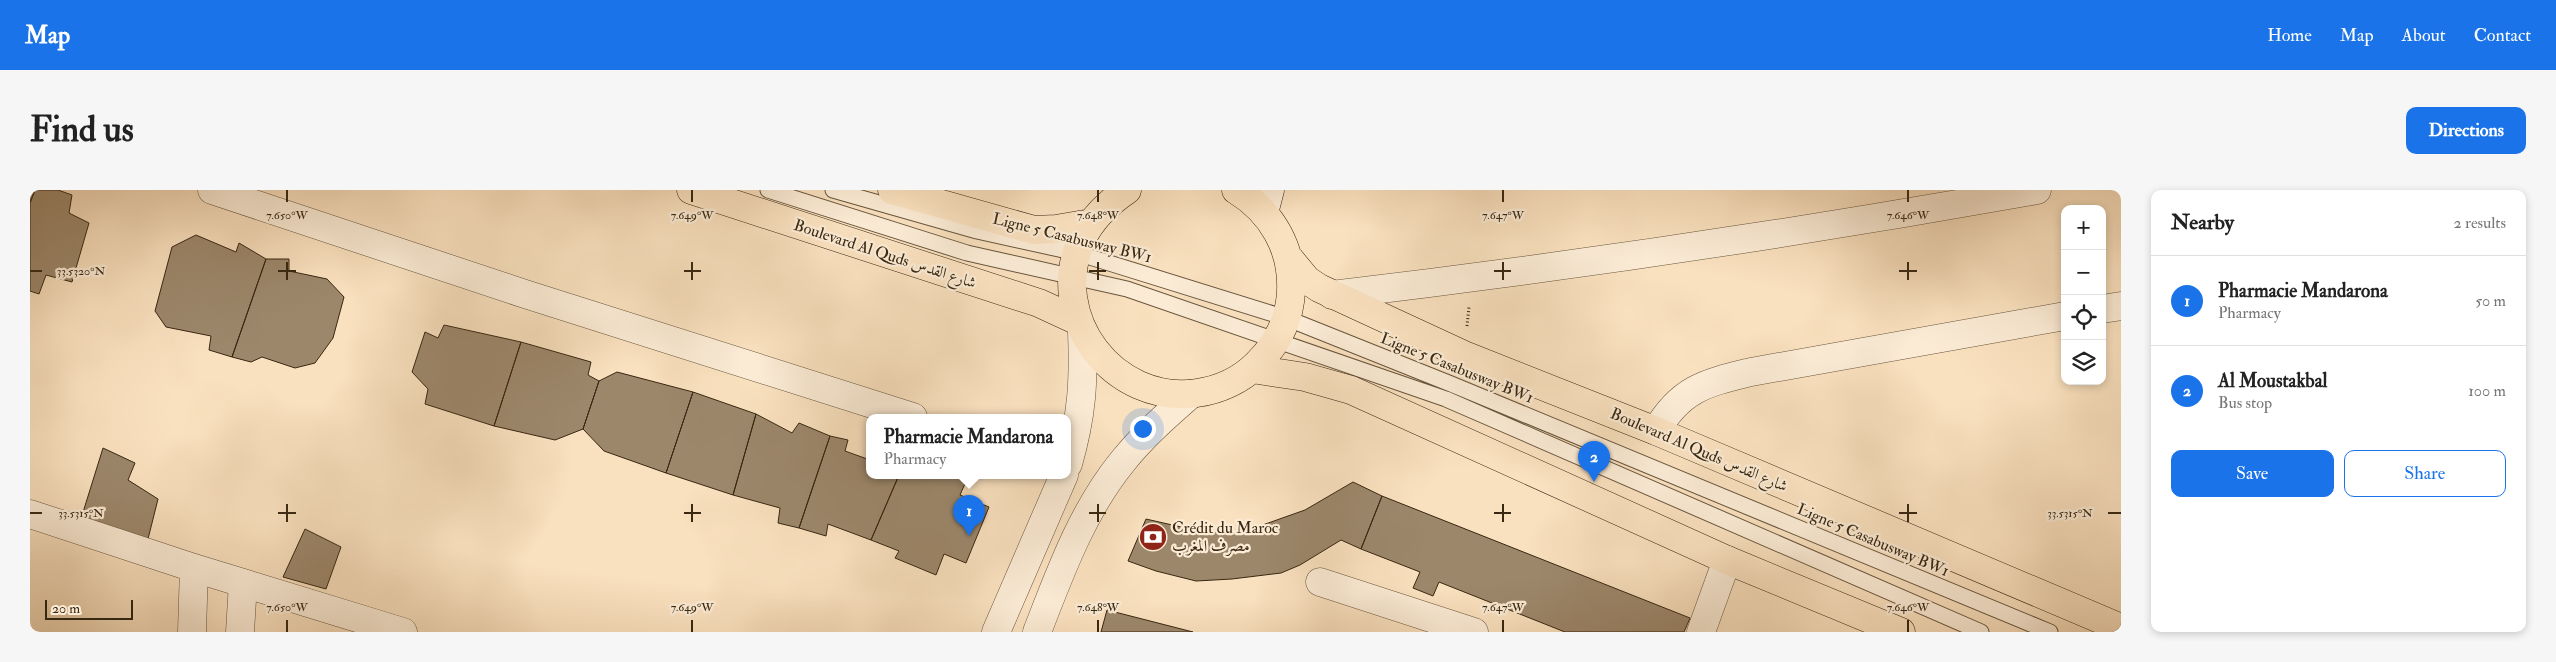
<!DOCTYPE html>
<meta charset="utf-8">
<style>
body{margin:0;font-family:"IM FELL Double Pica",Amiri,serif;background:#f6f6f6;color:#222}
.controls{position:absolute;right:15px;top:15px;display:grid;overflow:hidden;border-radius:10px;box-shadow:0 2px 8px #0003}
.controls button{width:45px;height:45px;display:grid;place-items:center;padding:0;border:0;border-bottom:1px solid #e0e0e0;background:#fff;color:#222;font:25px sans-serif}
.scale{position:absolute;left:15px;bottom:12px;width:88px;box-sizing:border-box;padding-left:5px;border:2px solid #382711;border-top:0;font-size:14px;line-height:18px;white-space:nowrap;color:#382711;-webkit-text-stroke:4px #fbebd5;paint-order:stroke}
.you{position:absolute;left:1112px;top:238px;width:18px;height:18px;margin:-12px;border:4px solid #fff;border-radius:50%;background:#1a73e8;box-shadow:0 0 0 8px #1a73e833}
.badge{display:grid;place-items:center;width:32px;height:32px;border-radius:50%;background:#1a73e8;color:#fff;font-size:16px;font-weight:700}
.pin{position:absolute;translate:-50% -41px;filter:drop-shadow(0 1px 2px #0008)}
.pin::after{content:'';position:absolute;top:26px;width:18px;height:15px;background:inherit;clip-path:polygon(0 0,100% 0,50% 100%)}
.popup{position:absolute;left:836px;top:224px;width:205px;height:65px;box-sizing:border-box;display:grid;place-content:center;border-radius:10px;background:#fff;filter:drop-shadow(0 1px 4px #0005);font-size:16px;white-space:nowrap;color:#767676}
.popup b{font-size:19px;color:#222}
.popup::after{content:'';position:absolute;left:50%;top:100%;margin-left:-10px;border:10px solid transparent;border-top-color:#fff}
.list{margin:0;padding:0;list-style:none}
h2{display:flex;justify-content:space-between;align-items:center;height:65px;margin:0;padding:0 20px;font-size:21px}
h2 small{font-size:16px;font-weight:400;color:#767676}
.list li{display:grid;grid-template-columns:32px 1fr auto;gap:15px;align-items:center;box-sizing:border-box;height:90px;padding:0 20px;border-top:1px solid #e0e0e0}
.list b{display:block;font-size:19px;white-space:nowrap}
.list p{margin:0;font-size:16px;white-space:nowrap;color:#767676}
.list em{font-size:16px;font-style:normal;color:#767676}
.actions{display:flex;gap:10px;padding:15px 20px}
.actions a{flex:1;padding:11px 0;border:1px solid #1a73e8;border-radius:10px;text-align:center;font-size:18px;color:#1a73e8}
.actions .main{background:#1a73e8;color:#fff}
.icon{flex:none;width:28px;height:28px;fill:none;stroke:currentColor;stroke-width:2;stroke-linecap:round;stroke-linejoin:round}
.map{position:relative;flex:none;width:2091px;height:442px;overflow:hidden;border-radius:10px}
header{display:flex;align-items:center;gap:30px;box-sizing:border-box;height:70px;padding:0 25px;background:#1a73e8;color:#fff}
header strong{font-size:24px}
nav{display:flex;gap:28px;margin-inline-start:auto;font-size:18px}
.intro{display:flex;align-items:center;justify-content:space-between;box-sizing:border-box;height:120px;padding:0 30px}
h1{margin:0;font-size:35px}
.button{padding:12px 22px;border-radius:10px;background:#1a73e8;color:#fff;font-size:18px;font-weight:700}
main{display:flex;gap:30px;padding:0 30px}
aside{flex:1;background:#fff;border-radius:10px;box-shadow:0 2px 8px #0003}
.map>svg:first-child{display:block}
.building{fill:#9c876b;stroke:#382711}
.lines{fill:none;stroke-linecap:round;stroke-linejoin:round}
.service-casing{stroke:#68553c;stroke-width:17}
.minor-casing{stroke:#68553c;stroke-width:29}
.tertiary-casing{stroke:#68553c;stroke-width:29}
.secondary-casing{stroke:#382711;stroke-width:29}
.primary-casing{stroke:#382711;stroke-width:29}
.path{stroke:#382711;stroke-width:3;stroke-dasharray:1 2.5;stroke-linecap:butt}
.service{stroke:#fbebd5;stroke-width:15}
.minor{stroke:#fbebd5;stroke-width:28}
.tertiary{stroke:#fbebd5;stroke-width:28}
.secondary{stroke:#fbebd5;stroke-width:28}
.primary{stroke:#f9e0be;stroke-width:28}
.ticks{fill:none;stroke:#382711;stroke-width:2}
.labels{text-anchor:middle;dominant-baseline:central;stroke-width:4.5;stroke-linejoin:round;paint-order:stroke}
.street-label{font-size:16px;fill:#382711;stroke:#fbebd5}
.poi-label{font-size:16px;fill:#382711;stroke:#fbebd5;text-anchor:start}
.ticks-label{font-size:12px;text-anchor:middle;fill:#382711;stroke:#fbebd5;stroke-width:4.5;stroke-linejoin:round;paint-order:stroke}
</style>
<header>
<strong>Map</strong>
<nav><a>Home</a><a>Map</a><a>About</a><a>Contact</a></nav>
</header>
<div class="intro"><h1>Find us</h1><a class="button">Directions</a></div>
<main>
<div class="map">
<svg width="2091" height="442" viewBox="0 0 2091 442">
<rect width="100%" height="100%" fill="#f9e0be"/>
<filter id="stains"><feTurbulence type="fractalNoise" baseFrequency=".004" numOctaves="4"/><feColorMatrix values="0 0 0 0 .2 0 0 0 0 .09 0 0 0 0 .02 0 0 0 .5 -.17"/></filter>
<radialGradient id="worn" r=".72"><stop offset=".6" stop-color="#630" stop-opacity="0"/><stop offset="1" stop-color="#630" stop-opacity=".3"/></radialGradient>
<path class="building" d="M0,0H5L0,13Z
M5,0H28L42,5L39,23L59,33L42,92L16,85L9,104L0,101V13Z
M166,45L206,62L209,53L236,69L202,167L179,160L181,146L136,137L125,121L142,57Z
M236,69H259V81L297,89L314,107L303,148L285,173L265,178L232,167L221,172L202,167Z
M414,135L491,152L464,236L395,214L398,199L382,182L395,142L408,148Z
M491,152L561,172L558,185L569,191L553,239L525,250L464,236Z
M587,182L663,202L636,283L574,261L553,239L569,191Z
M663,202L726,224L703,305L636,283Z
M726,224L762,243L769,233L800,246L769,338L748,333L750,318L703,305Z
M800,246L818,250L815,261L840,270V285H869L841,350L798,334L796,346L769,338Z
M73,258L105,273L98,290L128,309L117,353L50,332Z
M869,285L886,287L887,285H925L937,289L930,305L959,317L936,373L914,364L906,385L865,368L869,361L841,350Z
M1323,292L1352,306L1331,359L1311,350L1270,375L1251,383L1202,389L1166,391L1126,381L1098,371L1116,329L1173,342L1210,343L1275,320Z
M1352,306L1660,428L1654,442H1535L1409,392L1403,406L1383,398L1390,382L1331,359Z
M275,339L311,357L296,399L253,387Z
M1077,420L1163,442H1071Z"/>
<g class="lines">
<defs>
<path id="service" d="M738,0L937,63L1097,99L1416,209L1951,442
M803,0L947,41L1047,63L1256,128L1421,194L2020,442"/>
<path id="minor" d="M182,0L495,104L883,227
M1302,105C1538,77 1773,42 2007,0
M2072,119L2091,116
M1626,241C1651,198 1676,193 1721,182L2035,126
M0,324L164,378L373,442
M1290,392L1444,442
M162,442L164,378
M210,442L213,393
M1671,442L1697,370"/>
<path id="tertiary" d="M1038,274C1052,225 1054,192 1052,141
M966,442L1034,285
M1007,442C1030,383 1052,321 1093,271C1113,246 1137,225 1161,204"/>
<path id="secondary" d="M1234,23L1240,0"/>
<path id="primary" d="M661,0L1009,113L1048,131
M862,0L1004,40L1026,39L1061,33
M1097,0C1078,13 1062,28 1052,49C1016,127 1084,215 1167,203C1189,200 1211,190 1227,174C1247,154 1260,129 1261,101C1263,59 1242,22 1206,0
M1258,67L1277,90L1289,98L1434,165L1626,241L2091,438
M1222,179L1275,187L1321,200L1697,370L1871,442"/>
</defs>
<use href="#service" class="service-casing"/>
<use href="#minor" class="minor-casing"/>
<use href="#tertiary" class="tertiary-casing"/>
<use href="#secondary" class="secondary-casing"/>
<use href="#primary" class="primary-casing"/>
<path class="path" d="M1437,136L1439,117"/>
<use href="#service" class="service"/>
<use href="#minor" class="minor"/>
<use href="#tertiary" class="tertiary"/>
<use href="#secondary" class="secondary"/>
<use href="#primary" class="primary"/>
</g>
<path class="ticks" d="M257,0V12M662,0V12M1068,0V12M1473,0V12M1878,0V12M257,72V90M662,72V90M1068,72V90M1473,72V90M1878,72V90M0,81H12M248,81H266M654,81H671M1059,81H1076M1464,81H1481M1869,81H1887M257,314V332M662,314V332M1068,314V332M1473,314V332M1878,314V332M0,323H12M248,323H266M654,323H671M1059,323H1076M1464,323H1481M1869,323H1887M2078,323H2091M257,430V442M662,430V442M1068,430V442M1473,430V442M1878,430V442"/>
<defs>
<symbol id="bank-disc" viewBox="-11 -11 22 22"><circle r="9.5" fill="#8f2418" stroke="#fbebd5"/><path d="M-6-4H6V4H-6ZM0-2.3a2.3 2.3 0 1 0 0 4.6a2.3 2.3 0 1 0 0-4.6Z" fill="#fff"/></symbol>
</defs>
<g fill-rule="evenodd">
<use href="#bank-disc" x="1107" y="331" width="32" height="32"/>
</g>
<g class="labels">
<g class="street-label">
<text transform="translate(1042 48) rotate(14)">Ligne 5 Casabusway BW1</text>
<text transform="translate(855 64) rotate(18)">Boulevard Al Quds شارع القدس</text>
<text transform="translate(1427 178) rotate(22)">Ligne 5 Casabusway BW1</text>
<text transform="translate(1669 260) rotate(23)">Boulevard Al Quds شارع القدس</text>
<text transform="translate(1843 350) rotate(23)">Ligne 5 Casabusway BW1</text>
</g>
<g class="poi-label">
<text x="1142" y="338">Crédit du Maroc<tspan x="1142" dy="18">مصرف المغرب</tspan></text>
</g>
</g>
<g class="ticks-label">
<text x="257" y="29">7.650°W</text>
<text x="662" y="29">7.649°W</text>
<text x="1068" y="29">7.648°W</text>
<text x="1473" y="29">7.647°W</text>
<text x="1878" y="29">7.646°W</text>
<text x="51" y="85">33.5320°N</text>
<text x="51" y="327">33.5315°N</text>
<text x="2040" y="327">33.5315°N</text>
<text x="257" y="421">7.650°W</text>
<text x="662" y="421">7.649°W</text>
<text x="1068" y="421">7.648°W</text>
<text x="1473" y="421">7.647°W</text>
<text x="1878" y="421">7.646°W</text>
</g>
<rect width="100%" height="100%" filter="url(#stains)"/>
<rect width="100%" height="100%" fill="url(#worn)"/>
</svg>
<div class="controls">
<button>+</button>
<button>−</button>
<button><svg class="icon" aria-label="locate" viewBox="0 0 24 24"><circle cx="12" cy="12" r="6"/><path d="M12 2v4M12 18v4M2 12h4M18 12h4"/></svg></button>
<button><svg class="icon" aria-label="layers" viewBox="0 0 24 24"><path d="M12 4l9 5-9 5-9-5zM3 14l9 5 9-5"/></svg></button>
</div>
<div class="scale">20 m</div>
<div class="you"></div>
<div class="pin badge" style="left:939px;top:346px">1</div>
<div class="popup"><b>Pharmacie Mandarona</b>Pharmacy</div>
<div class="pin badge" style="left:1564px;top:292px">2</div>
</div>
<aside>
<h2>Nearby<small>2 results</small></h2>
<ul class="list">
<li><span class="badge">1</span><div><b>Pharmacie Mandarona</b><p>Pharmacy</p></div><em>50 m</em></li>
<li><span class="badge">2</span><div><b>Al Moustakbal</b><p>Bus stop</p></div><em>100 m</em></li>
</ul>
<div class="actions"><a class="main">Save</a><a>Share</a></div>
</aside>
</main>
